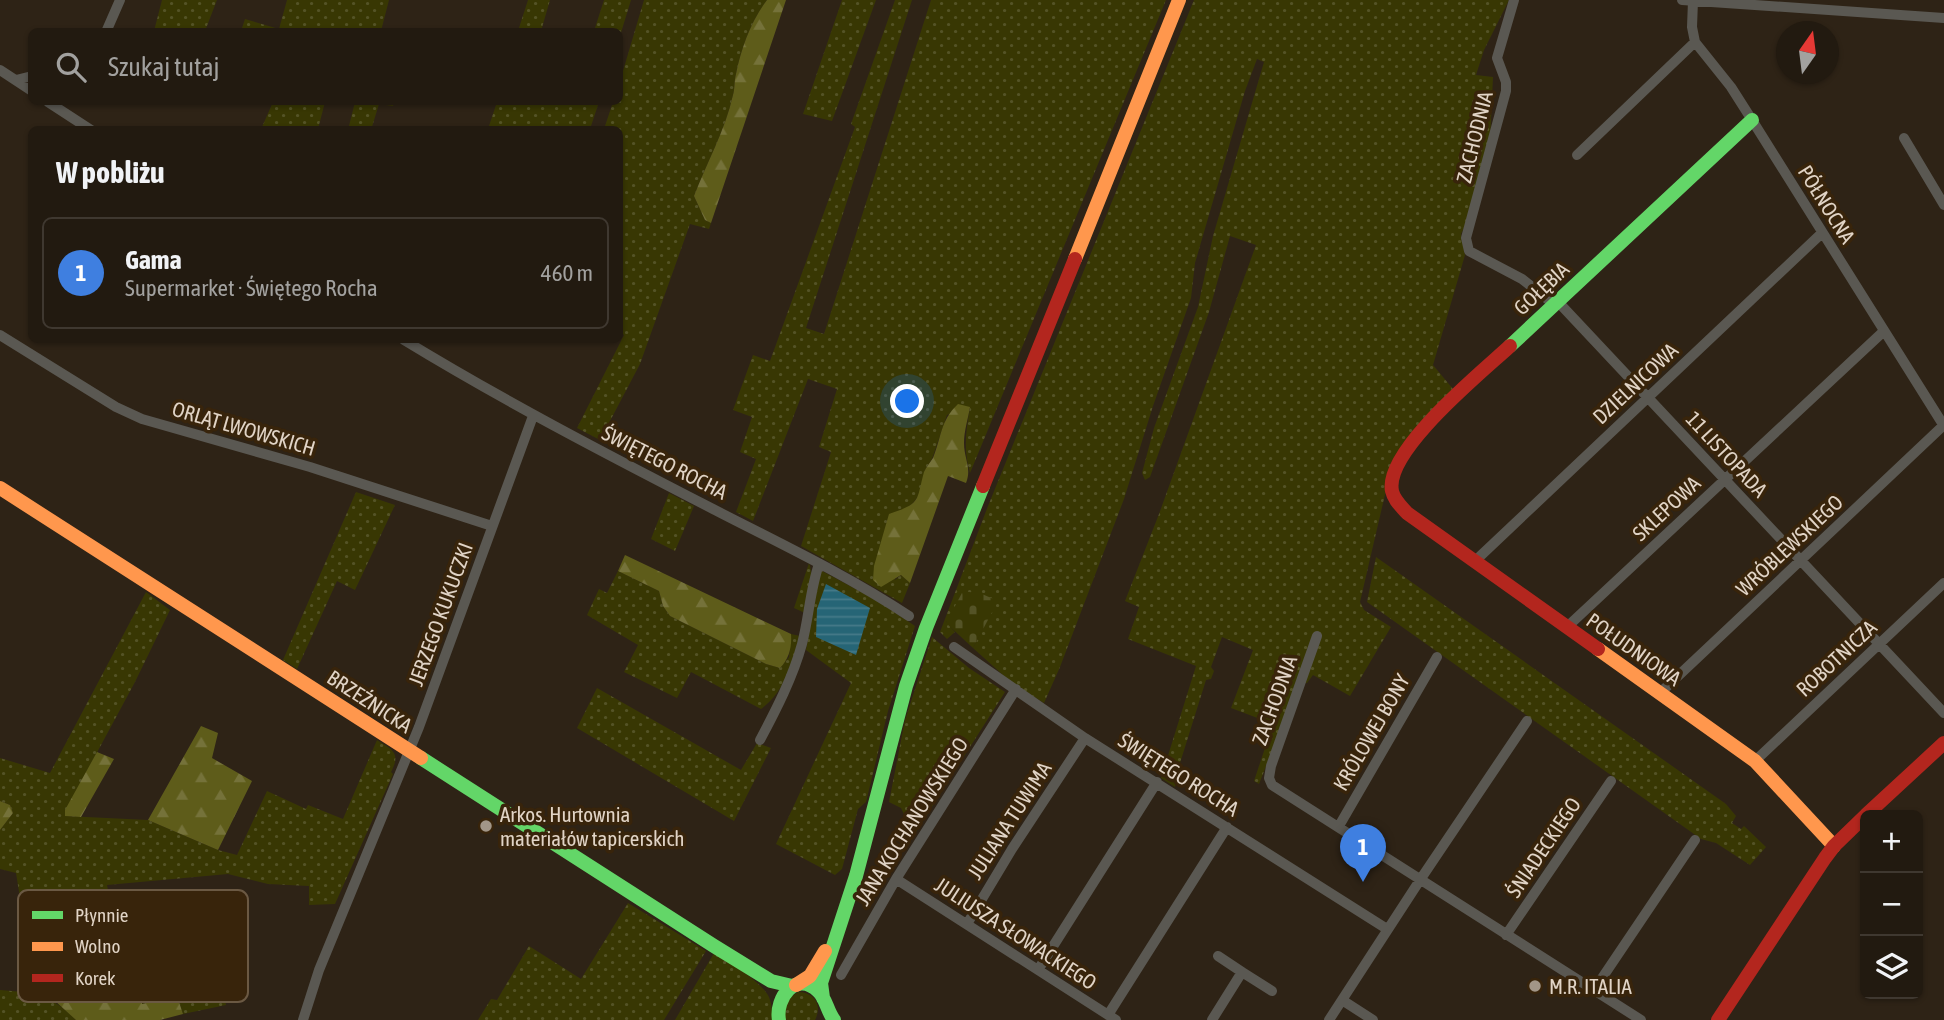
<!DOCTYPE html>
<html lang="pl">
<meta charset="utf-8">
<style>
body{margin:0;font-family:"Asap Condensed",sans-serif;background:#2a2319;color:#f1f3f6}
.controls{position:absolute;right:21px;bottom:21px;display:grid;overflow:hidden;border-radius:10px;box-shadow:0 2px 5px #0004}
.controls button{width:63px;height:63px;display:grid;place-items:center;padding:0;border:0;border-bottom:2px solid #3f3830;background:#221a10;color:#f1f3f6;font:35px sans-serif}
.compass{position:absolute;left:1776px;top:21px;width:63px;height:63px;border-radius:50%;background:#221a10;box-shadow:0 2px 5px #0004;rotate:14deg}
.you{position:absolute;left:908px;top:402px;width:24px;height:24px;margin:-18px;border:5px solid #fff;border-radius:50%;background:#1a73e8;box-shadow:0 0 0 10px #1a73e833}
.badge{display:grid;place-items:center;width:46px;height:46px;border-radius:50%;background:#0b8043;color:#fff;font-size:23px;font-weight:700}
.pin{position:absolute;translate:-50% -58px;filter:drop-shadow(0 2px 4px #0008)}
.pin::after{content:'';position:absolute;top:37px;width:24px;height:21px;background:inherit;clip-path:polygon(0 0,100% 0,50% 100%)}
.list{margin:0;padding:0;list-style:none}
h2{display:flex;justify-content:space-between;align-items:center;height:91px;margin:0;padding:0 28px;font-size:30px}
h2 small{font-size:23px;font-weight:400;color:#a2a19f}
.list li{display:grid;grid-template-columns:46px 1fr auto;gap:21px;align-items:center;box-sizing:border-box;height:112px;margin:0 14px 14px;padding:0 14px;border:2px solid #3f3830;border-radius:10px}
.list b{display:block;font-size:26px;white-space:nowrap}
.list p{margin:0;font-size:23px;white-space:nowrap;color:#a2a19f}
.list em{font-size:23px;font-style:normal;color:#a2a19f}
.icon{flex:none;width:38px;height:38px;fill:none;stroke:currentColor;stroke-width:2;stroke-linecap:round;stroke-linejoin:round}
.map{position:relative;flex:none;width:1944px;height:1020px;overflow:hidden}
.search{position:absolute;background:#221a10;box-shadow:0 2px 5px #0004;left:28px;top:28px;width:595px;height:77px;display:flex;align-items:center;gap:18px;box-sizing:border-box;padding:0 24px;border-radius:10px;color:#a2a19f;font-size:26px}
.panel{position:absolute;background:#221a10;box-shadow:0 2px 5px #0004;left:28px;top:126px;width:595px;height:217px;border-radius:10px}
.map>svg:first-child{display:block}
.grass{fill:url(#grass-dots)}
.forest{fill:url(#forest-firs)}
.cemetery{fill:url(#cemetery-stones)}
.water{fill:url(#water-rules)}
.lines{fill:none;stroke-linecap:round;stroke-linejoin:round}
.street{stroke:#5a5852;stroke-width:10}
.fast{stroke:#63d668;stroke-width:14}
.slow{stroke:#ff974d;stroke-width:14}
.jam{stroke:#b3261e;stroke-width:14}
.poi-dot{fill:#a29688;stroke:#38240b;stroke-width:2.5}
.labels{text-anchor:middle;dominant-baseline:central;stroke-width:7;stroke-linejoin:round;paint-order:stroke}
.street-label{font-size:21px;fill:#e1d4c6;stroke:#38240b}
.poi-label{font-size:21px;fill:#e1d4c6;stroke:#38240b;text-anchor:start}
.key{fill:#38240b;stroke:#6b5943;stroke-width:2}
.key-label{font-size:19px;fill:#e1d4c6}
</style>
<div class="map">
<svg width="1944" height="1020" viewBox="0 0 1944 1020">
<defs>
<pattern id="grass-dots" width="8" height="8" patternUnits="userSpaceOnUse" patternTransform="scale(1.75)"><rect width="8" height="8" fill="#383703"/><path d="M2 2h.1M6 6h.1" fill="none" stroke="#545326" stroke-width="1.8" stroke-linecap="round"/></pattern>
<pattern id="forest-firs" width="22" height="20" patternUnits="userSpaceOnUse" patternTransform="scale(1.75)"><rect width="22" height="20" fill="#5e5c1a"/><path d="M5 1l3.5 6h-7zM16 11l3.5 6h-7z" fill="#75723a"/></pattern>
<pattern id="cemetery-stones" width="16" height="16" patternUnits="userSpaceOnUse" patternTransform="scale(1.75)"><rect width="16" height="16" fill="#383703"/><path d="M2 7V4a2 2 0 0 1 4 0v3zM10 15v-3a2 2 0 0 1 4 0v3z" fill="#545326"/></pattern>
<pattern id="water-rules" width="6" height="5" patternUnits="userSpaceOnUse" patternTransform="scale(1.75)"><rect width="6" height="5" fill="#266576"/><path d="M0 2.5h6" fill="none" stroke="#457a88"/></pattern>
</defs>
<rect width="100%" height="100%" fill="#2e2316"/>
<path class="grass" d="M162,0H217L205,31H154Z
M287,0H389L381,31H241L245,19L279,29Z
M528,0H550L541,31H518Z
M604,0H631L620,36V32L594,31Z
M644,0H767C751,21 741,49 736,74C734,81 735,89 733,95C725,131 707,162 694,196L705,220L711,223L709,229L690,224L640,364L600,440L577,428L624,335L620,332V130L604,129L613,102H620V81Z
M842,0H876L832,121L803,114Z
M895,0H912L806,328L824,334L931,0H1166L970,473C963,449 966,431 970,407L947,415L932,459L925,470L920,494L912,504L903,510L895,580L901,575L910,583L902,603L801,546L831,452L819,447L837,389L808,379L753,521L736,512L756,459L740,452L752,417L733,410L753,355L770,361L855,127L851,124Z
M1194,0H1509L1484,50L1476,75L1493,77L1490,141L1470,215L1461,234L1465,255L1433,365L1453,389L1407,443L1387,486L1360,602L1364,610L1391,627L1350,696L1313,675L1307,683H1299L1259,784L1254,781L1273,724L1231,708L1253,650L1222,637L1211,667L1214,671L1211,679L1206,680L1175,779L1177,780L1175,787L1161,778L1196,666L1128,639L1139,607L1125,601L1159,514L1256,245L1230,236L1209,312L1150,477L1145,480L1142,473L1154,428L1198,307L1213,236L1264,62L1257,59L1245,91L1195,263L1191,298L1153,406L1124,499L1060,667L1044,703L1013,684L973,648L997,601L946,622L955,632L947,639L940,632L988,506Z
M273,102H325L318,129L292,127L291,129H265L262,127Z
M355,102H394L393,106L379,104L371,130L359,129L349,126Z
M497,102H599L590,129H488Z
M356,492L395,505L355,590L337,581L297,669L283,660Z
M669,493L694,506L675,551L651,539Z
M1376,557L1726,804L1736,816L1732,823L1741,829L1744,826L1766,847L1750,865L1716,843L1701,839L1367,602Z
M809,563C815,577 807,598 805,613L794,608Z
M618,571L659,591L663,606L670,616L766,664L780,668L789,657L791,634L800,636C793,662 784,693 761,709L691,672L677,698L624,672L638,645L587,615L599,589L607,593Z
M822,571L878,601L915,626L888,711L866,802L858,809L842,869L835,875L776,844L851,683L806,650L819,576Z
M146,592L170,610L135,682L66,810L65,816L148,820L218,850L237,855L267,791L306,809L308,805L343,819L377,740C393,750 401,753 391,772L393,774L335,904L309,905V886L268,884L228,874L107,885L114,921L26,935L16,873L0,869V830L13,813L10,805L0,801V758L50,773Z
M932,637L969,668L1005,692L914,835L901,808L889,802L905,720Z
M597,688L741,770L757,743L771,748L734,821L577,728Z
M628,903L706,951L664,1020H478L491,999L497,1000L529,946L581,979Z
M714,953C730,963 760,980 769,997C772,1004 772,1013 773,1020H675Z
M217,966L226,1005L183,1014L177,996L142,1004L137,981Z
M0,990C34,993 51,994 76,1020H0Z
M798,992C814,992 823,1005 815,1020H787L784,1017L785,1001Z"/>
<path class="forest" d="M767,0H786L711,223L705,220L694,196C707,162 725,131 733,95C735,89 734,81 736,74C741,49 751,21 767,0Z
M958,404L970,407C968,419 964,431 964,443C964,459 972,468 966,483L948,476L910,583L901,575L881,587L873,580L874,566L889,514C922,503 916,501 924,472C926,467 930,463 933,458C942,436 940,421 958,404Z
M625,555L791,634C792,647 789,659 780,668L766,664L670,616L663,606L659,591L618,571Z
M201,726L218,733L212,758L252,781L218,850L148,820Z
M97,752L114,759L81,817L65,816V810Z
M0,801L10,805L13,813L0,830Z
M156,917L165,975L138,981L142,1004L177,996L183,1014L160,1020H76L54,1000L37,993L26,935Z"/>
<path class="cemetery" d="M963,591L982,594L998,601L973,648L946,623Z"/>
<path class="water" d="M826,584L870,608L856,655L816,637L817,609Z"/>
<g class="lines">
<path class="street" d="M1514,0L1497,58L1506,82V91L1466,238L1469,251L1522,279L1551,302L1561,305L1944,713
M1682,0L1944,18
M1693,1L1692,27L1695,42L1731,87L1752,120L1944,426
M106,32L120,0
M0,70L32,91
M16,80L32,76
M48,102L91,130
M1904,138L1944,205
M1577,155L1695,42
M0,335L116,407L142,419L310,467L492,526
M404,340C504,401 608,455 713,509C779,543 847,575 909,616
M1474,562L1822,233
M1567,627L1884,331
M1317,636L1271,766L1269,778L1272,785L1641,1020
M954,647L1085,738L1387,929
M1660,693L1944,425
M760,740C776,710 793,677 802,644C809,617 810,590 819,564
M1755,761L1944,583
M1339,826L1437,657
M896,879L1116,1020
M967,924L1012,849L1085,738
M1506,935L1611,781
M1218,956L1242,972
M1038,970L1157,782
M841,975L896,879L1016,689
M1594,990L1695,840
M1342,1000L1373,1020
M1108,1015L1227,827
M303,1020L319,970L419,727L533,416
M1212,1020L1242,972L1272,991
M1329,1020L1420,880L1527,721"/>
<path class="fast" d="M1510,346L1752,120
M421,758L714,946L771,981L792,986
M823,998L821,983L856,876L906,686L926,628L983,486
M779,1020C775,998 796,970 818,991C826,998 827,1011 834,1020"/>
<path class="slow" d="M1075,259L1179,0
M0,488L421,758
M1598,649L1755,761L1834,846
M796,985L810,976L825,951"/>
<path class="jam" d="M1510,346C1482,372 1384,451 1392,491C1394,500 1401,506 1407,513L1598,649
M983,486L1075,259
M1866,815L1944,743
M1718,1020L1825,858L1834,846L1865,816"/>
</g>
<g class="poi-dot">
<circle cx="486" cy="826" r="7"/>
<circle cx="1535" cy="986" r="7"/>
</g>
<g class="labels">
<g class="street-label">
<text transform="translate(1474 137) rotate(-76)">ZACHODNIA</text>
<text transform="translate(1827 204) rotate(58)">PÓŁNOCNA</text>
<text transform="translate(1541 288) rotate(-43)">GOŁĘBIA</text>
<text transform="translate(1635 383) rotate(-43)">DZIELNICOWA</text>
<text transform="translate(244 428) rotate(16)">ORLĄT LWOWSKICH</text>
<text transform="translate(1727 454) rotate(47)">11 LISTOPADA</text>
<text transform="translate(665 462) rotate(27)">ŚWIĘTEGO ROCHA</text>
<text transform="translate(1666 508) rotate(-43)">SKLEPOWA</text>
<text transform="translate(1789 545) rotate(-43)">WRÓBLEWSKIEGO</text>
<text transform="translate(440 614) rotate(-70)">JERZEGO KUKUCZKI</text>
<text transform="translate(1634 649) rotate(35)">POŁUDNIOWA</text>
<text transform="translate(1836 658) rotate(-43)">ROBOTNICZA</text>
<text transform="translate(1274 700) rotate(-70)">ZACHODNIA</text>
<text transform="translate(370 701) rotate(33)">BRZEŹNICKA</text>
<text transform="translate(1371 732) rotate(-60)">KRÓLOWEJ BONY</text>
<text transform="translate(1179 774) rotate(32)">ŚWIĘTEGO ROCHA</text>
<text transform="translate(1009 820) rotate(-57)">JULIANA TUWIMA</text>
<text transform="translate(911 821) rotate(-58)">JANA KOCHANOWSKIEGO</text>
<text transform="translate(1543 847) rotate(-56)">ŚNIADECKIEGO</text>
<text transform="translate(1016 933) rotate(33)">JULIUSZA SŁOWACKIEGO</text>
</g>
<g class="poi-label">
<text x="500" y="814">Arkos. Hurtownia<tspan x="500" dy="24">materiałów tapicerskich</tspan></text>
<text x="1549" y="986">M.R. ITALIA</text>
</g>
</g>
<rect x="18" y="890" width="230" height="112" rx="10" class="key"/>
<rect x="32" y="911" width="31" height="8" fill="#63d668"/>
<rect x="32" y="942" width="31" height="9" fill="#ff974d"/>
<rect x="32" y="974" width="31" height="8" fill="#b3261e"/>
<g class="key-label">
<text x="75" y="922">Płynnie</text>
<text x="75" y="953">Wolno</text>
<text x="75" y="985">Korek</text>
</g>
</svg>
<div class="controls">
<button>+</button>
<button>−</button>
<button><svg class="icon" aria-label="layers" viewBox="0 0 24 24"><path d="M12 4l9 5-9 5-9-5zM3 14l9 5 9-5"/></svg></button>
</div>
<svg class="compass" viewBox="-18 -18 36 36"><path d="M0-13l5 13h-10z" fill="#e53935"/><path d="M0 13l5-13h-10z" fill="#a2a19f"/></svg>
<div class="you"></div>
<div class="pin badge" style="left:1363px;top:882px;background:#3f7fe0">1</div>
<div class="search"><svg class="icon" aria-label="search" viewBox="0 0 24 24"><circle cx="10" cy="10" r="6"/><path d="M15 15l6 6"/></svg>Szukaj tutaj</div>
<section class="panel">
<h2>W pobliżu<small></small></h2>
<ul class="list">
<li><span class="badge" style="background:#3f7fe0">1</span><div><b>Gama</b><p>Supermarket · Świętego Rocha</p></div><em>460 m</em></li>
</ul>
</section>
</div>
